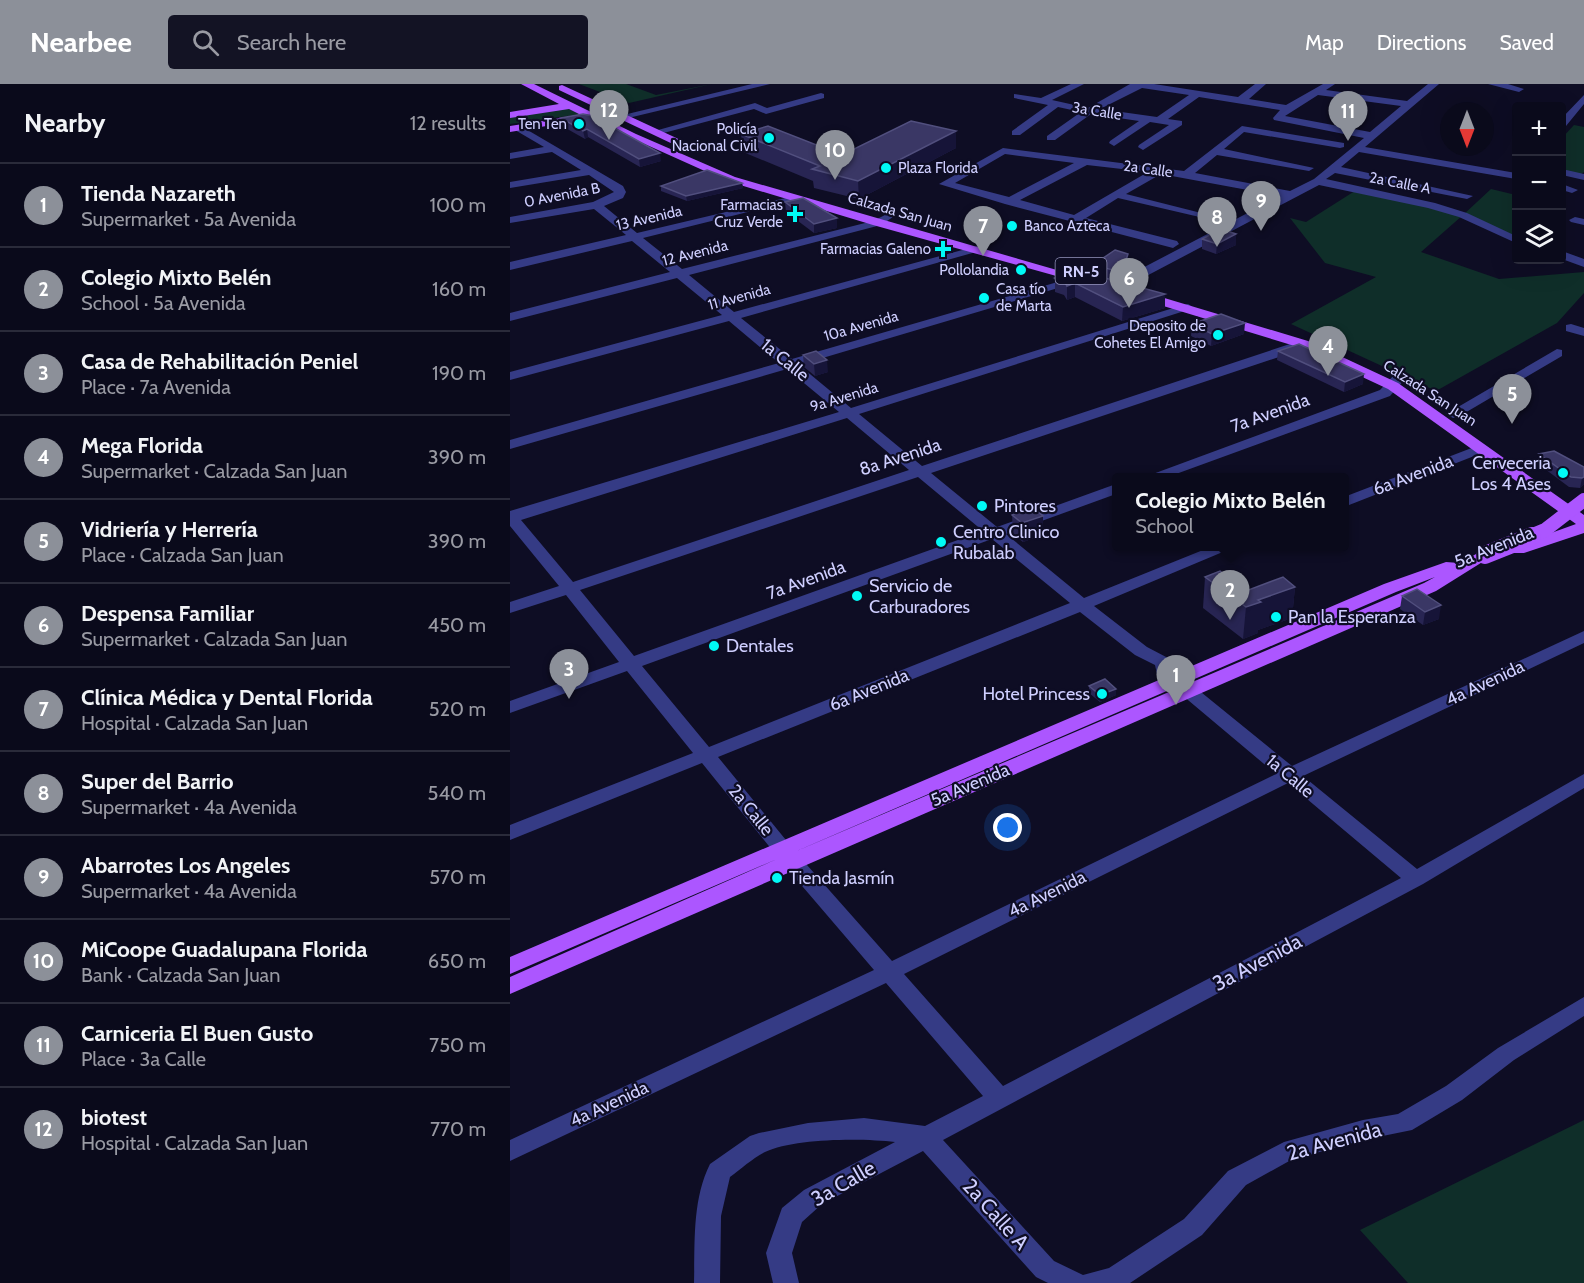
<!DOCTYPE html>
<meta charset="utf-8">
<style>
body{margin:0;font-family:Cabin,sans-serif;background:#131324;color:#f1f3f6}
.controls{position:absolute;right:18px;top:18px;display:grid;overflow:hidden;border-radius:6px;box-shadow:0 6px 24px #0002}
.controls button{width:54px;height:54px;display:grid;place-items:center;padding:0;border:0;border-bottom:2px solid #2a2b3a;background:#0a0a1b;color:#f1f3f6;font:30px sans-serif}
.compass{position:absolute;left:930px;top:18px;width:54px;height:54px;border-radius:50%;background:#0a0a1b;box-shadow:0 6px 24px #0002;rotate:180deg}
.you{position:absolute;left:498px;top:744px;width:21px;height:21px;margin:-15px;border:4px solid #fff;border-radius:50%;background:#1a73e8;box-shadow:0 0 0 9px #1a73e833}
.badge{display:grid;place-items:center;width:39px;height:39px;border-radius:50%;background:#8c9099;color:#fff;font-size:20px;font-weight:700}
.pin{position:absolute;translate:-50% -50px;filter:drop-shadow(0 2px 3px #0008)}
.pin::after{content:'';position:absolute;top:32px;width:21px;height:18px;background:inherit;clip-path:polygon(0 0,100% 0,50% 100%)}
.popup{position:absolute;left:602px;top:389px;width:237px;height:78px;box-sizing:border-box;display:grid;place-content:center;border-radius:6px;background:#0a0a1b;filter:drop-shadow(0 2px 4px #0005);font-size:20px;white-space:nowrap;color:#999aa3}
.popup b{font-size:22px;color:#f1f3f6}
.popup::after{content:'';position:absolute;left:50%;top:100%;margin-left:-12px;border:12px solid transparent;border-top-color:#0a0a1b}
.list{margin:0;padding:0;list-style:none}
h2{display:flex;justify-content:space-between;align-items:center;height:78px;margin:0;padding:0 24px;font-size:26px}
h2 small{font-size:20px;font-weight:400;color:#999aa3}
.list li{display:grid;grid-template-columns:39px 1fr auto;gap:18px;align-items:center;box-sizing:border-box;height:84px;padding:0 24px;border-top:2px solid #2a2b3a}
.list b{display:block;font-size:22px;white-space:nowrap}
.list p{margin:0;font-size:20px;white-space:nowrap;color:#999aa3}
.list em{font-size:20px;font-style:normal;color:#999aa3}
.icon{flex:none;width:33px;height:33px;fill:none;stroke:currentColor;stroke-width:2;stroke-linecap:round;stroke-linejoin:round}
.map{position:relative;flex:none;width:1074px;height:1199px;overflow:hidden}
header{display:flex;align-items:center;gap:36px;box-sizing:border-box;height:84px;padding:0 30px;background:#8c9099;color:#fff}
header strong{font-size:28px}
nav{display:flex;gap:33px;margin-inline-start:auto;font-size:21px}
.search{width:420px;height:54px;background:#131324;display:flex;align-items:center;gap:15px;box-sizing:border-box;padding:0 21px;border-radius:6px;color:#999aa3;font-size:22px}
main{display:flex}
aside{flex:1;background:#0a0a1b}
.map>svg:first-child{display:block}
.green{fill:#0f2e29}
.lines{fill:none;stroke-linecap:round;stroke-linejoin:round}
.minor{fill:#353b85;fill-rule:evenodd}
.major{fill:#ac56ff;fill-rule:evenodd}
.major-bridge-far1{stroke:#ac56ff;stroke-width:14}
.major-bridge{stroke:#ac56ff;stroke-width:18}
.wall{fill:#282553}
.shaded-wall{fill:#161438}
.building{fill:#3a3765;stroke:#514f7e;stroke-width:1.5}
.poi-dot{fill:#00faf6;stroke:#0e0d24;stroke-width:2}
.labels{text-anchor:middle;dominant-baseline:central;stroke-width:4.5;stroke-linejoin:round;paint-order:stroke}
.far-street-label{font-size:15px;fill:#cfcfff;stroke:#0e0d24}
.far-poi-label{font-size:15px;fill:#cfcfff;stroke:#0e0d24;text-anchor:end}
.shield{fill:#0e0d24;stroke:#9595bd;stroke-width:1.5}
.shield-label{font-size:16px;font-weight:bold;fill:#cfcfff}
.street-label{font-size:18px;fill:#cfcfff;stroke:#0e0d24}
.poi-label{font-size:18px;fill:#cfcfff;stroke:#0e0d24;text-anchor:start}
.near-street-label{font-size:21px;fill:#cfcfff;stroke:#0e0d24}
</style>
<header>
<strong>Nearbee</strong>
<div class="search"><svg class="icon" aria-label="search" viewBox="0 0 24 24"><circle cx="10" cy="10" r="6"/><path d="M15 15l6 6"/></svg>Search here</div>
<nav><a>Map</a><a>Directions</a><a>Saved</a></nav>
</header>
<main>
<aside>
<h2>Nearby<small>12 results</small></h2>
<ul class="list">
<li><span class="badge">1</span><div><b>Tienda Nazareth</b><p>Supermarket · 5a Avenida</p></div><em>100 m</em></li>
<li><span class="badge">2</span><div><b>Colegio Mixto Belén</b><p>School · 5a Avenida</p></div><em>160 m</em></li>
<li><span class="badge">3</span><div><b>Casa de Rehabilitación Peniel</b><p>Place · 7a Avenida</p></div><em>190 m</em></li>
<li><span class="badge">4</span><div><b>Mega Florida</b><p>Supermarket · Calzada San Juan</p></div><em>390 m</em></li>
<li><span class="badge">5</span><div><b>Vidriería y Herrería</b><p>Place · Calzada San Juan</p></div><em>390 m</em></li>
<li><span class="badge">6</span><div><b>Despensa Familiar</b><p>Supermarket · Calzada San Juan</p></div><em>450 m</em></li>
<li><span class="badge">7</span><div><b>Clínica Médica y Dental Florida</b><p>Hospital · Calzada San Juan</p></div><em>520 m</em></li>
<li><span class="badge">8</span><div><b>Super del Barrio</b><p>Supermarket · 4a Avenida</p></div><em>540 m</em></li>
<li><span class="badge">9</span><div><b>Abarrotes Los Angeles</b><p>Supermarket · 4a Avenida</p></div><em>570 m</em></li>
<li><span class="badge">10</span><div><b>MiCoope Guadalupana Florida</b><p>Bank · Calzada San Juan</p></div><em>650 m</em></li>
<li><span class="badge">11</span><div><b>Carniceria El Buen Gusto</b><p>Place · 3a Calle</p></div><em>750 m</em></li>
<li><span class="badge">12</span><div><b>biotest</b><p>Hospital · Calzada San Juan</p></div><em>770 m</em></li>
</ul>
</aside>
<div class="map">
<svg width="1074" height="1199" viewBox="0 0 1074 1199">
<rect width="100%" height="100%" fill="#0e0d24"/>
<path class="green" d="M69,0H116L146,11L202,0L119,19Z
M53,22L71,30L0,40V31Z
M1064,41L1074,43V88L1070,91L1052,87V54Z
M848,105L953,131L981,105L1006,111V155L953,131L911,168L989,195L1074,188V209L1047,239L926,307L781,240L866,193L815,179L780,134L796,138Z
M1074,1036V1199H898L850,1146Z"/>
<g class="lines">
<path class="minor" d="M242,0H260L114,35L109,32Z
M561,0H574L542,16L578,24L620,0H644L728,13L745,0H756L739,15L776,21L813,0H825L816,6L897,17L918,0H929L855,63L1006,89V95L849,68L831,83L963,112L957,115L825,89L816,95L925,119L957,129L1006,152V159L949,133L918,124L809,101L608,207H600V201L770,112L651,90L616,110L711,134V138L608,114L576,134L667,157L669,160L663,164L495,120L429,100L493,64L674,87L732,42L834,59V63L830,64L734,48L714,65L804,84L799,87L707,71L685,89L780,107L804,95L854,54L764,36L763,34L770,26L689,13L658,35L672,37V41L633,66L628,63L629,61L659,41L640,38L604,62L599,59L600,57L629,37L581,30L545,56H537V52L571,28L548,23L510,51H502V47L538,21L504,14V10L531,14ZM632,4L679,11L647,33L590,25ZM808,11L891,22L860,48L775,32ZM495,70L564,79L499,113L445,99ZM577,81L638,88L564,131L510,116Z
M978,0H998L1014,5L1009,8Z
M311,9L314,10V14L256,30L244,25L146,51L141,48L245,19L257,24Z
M1074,11V20L1056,42L1052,43V34Z
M9,41L113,102L116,108L113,114L94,122L127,149L284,112L290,115L133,154L172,185L363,137L377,130L383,133L371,141L179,191L224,228L467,162L473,166L231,234L282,275L565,193H573L575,196L289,281L341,324L673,221L678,220L684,224L349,330L412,382L786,258H796V264L421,389L487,443L606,400V410L496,450L574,514L703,462H727L584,522L637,563L658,574L665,587L782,682L1074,547V559L793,692L907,785L1074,690V704L913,800L433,1056L544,1177L573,1191L599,1184L674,1135L718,1087L774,1058L853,1036L888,1030L936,1002L988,964L1074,913V932L1004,976L952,1016L902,1046L853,1056L781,1076L736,1101L692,1151L620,1199H538L526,1193L413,1067L312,1120L292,1138L282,1169L289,1199H263L256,1169L272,1124L294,1106L385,1058C353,1054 284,1054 255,1068C243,1074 231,1085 220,1093L211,1132L210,1199H184C185,1159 182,1116 200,1080L240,1052L249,1049L298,1039L354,1034L415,1042L473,1012L376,899L0,1077V1056L364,886L275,782L192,679L0,756V741L183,669L117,587L0,629V617L109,578L56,511L0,529V518L49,502L0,442V427L329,328L277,285L0,365V356L269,279L219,237L0,296V288L212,231L167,194L0,237V229L160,188L122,157L0,186V178L116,151L84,125L0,139V133L83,118L104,108L79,91L0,104V98L71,86L42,68L0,75V69L34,63L5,46L4,44ZM337,334L399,386L63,498L11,436ZM408,393L473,447L124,572L70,506ZM482,455L560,519L199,663L132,582ZM570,528L625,571L645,581L647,590L766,690L382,877L289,772L208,673ZM778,699L891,794L493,1002L394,890Z
M1052,85L1074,90V96L1052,91Z
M1052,100L1068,106L1062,109L1052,106Z
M1065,133L1074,135V141L1061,138L1059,136Z
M1052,167L1074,175V183L1052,175Z
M1061,240L1074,244V252L1056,247V241Z
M1047,265L1052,266V272L948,333L943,334L936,330Z
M889,290L896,294L880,312L655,394H632L870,306L884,291Z
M972,360L979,364L977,367L834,423V413Z"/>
<path class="major" d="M11,0H24L126,50L225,93L585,197L583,200H575L363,141L217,97L79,35L0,48V42L71,31L59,25L0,34V28L49,20Z
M52,1L175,58L176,60L167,62L49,6V2Z
M631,207L798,257L888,299L1074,431V449L1014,469H1002L1000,466L1002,463L1066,440L878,305L788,263L627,214V208Z
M968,469L974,471L976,474L974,477L926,507L0,910V893L267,775L0,890V873L874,500L936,478L949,479ZM925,493L914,499L282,769L886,508Z"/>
<path class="major-bridge-far1" d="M1018,453L1035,446L1074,416"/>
<path class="major-bridge" d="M975,471L1022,452"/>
</g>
<path class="wall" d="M51,34L151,77L130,83L78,53L75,55L52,42Z
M446,47V64L349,115L304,104L303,97L233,68L231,50L332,71Z
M232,99L233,104L177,117L151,107V102Z
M275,118L327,144L304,149L276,128Z
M692,155L726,161L706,170L692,165Z
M583,181H618L615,190L604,196L655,210V224L612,237L565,213L557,216L554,211L545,208V194L583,190Z
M682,240L734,250L701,262L681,252Z
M768,267L853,300L834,308L767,276Z
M293,271L318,288L305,292L294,283Z
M1029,370L1074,383V400L1070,404L1059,403L1027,379Z
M502,431L533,432V451L513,458L503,450Z
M695,493L736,507L785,503L782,534L748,546V549L733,555L693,524Z
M892,512L929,535L913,541L890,525Z
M579,602L606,605V611L590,618L579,609Z"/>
<path class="shaded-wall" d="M77,45L78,53L75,55L73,47Z
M446,47V64L349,115L348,97Z
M150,69L151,77L130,83L129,75Z
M232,99L233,104L177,117L176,112Z
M327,134V144L304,149V140Z
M726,150V161L706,170L707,160Z
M618,170V181L615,190L603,197V186Z
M565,199V213L557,216V202Z
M655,210V224L612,237L613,223Z
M735,239L734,250L701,262L702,250Z
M317,276L318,288L305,292L304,280Z
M854,290L853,300L834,308L835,298Z
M1074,393V400L1070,404L1072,394Z
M533,432V451L513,458L512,439Z
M785,503L782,534L748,546V549L733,555L736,523L748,516Z
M931,521L929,535L913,541L915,528Z
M606,605V611L590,618V611Z"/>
<path class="building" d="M73,30L83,32L150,69L129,75L77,45L73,47L51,34Z
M401,37L446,47L348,97L302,85L310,82L231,50L258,42L332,71Z
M197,86L232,99L176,112L151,102Z
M293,114L327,134L304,140L275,118Z
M711,145L726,150L707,160L692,155Z
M605,166L618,170L615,179L603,186L583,181Z
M569,187L655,210L613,223L565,199L557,202L554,197L545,194Z
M711,230L735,239L702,250L682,240Z
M789,260L854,290L835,298L768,267Z
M306,267L317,276L304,280L293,271Z
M1044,367L1074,383V393L1072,394L1061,393L1029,370Z
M523,423L533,432L512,439L502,431Z
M710,487L736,507L773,493L785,503L748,516L751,518L736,523L695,493Z
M907,505L931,521L915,528L892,512Z
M595,595L606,605L590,611L579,602Z"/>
<g class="poi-dot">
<circle cx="69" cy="40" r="6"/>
<circle cx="259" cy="54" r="6"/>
<circle cx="376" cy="84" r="6"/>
<path d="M282 121h6v6h6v6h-6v6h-6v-6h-6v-6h6z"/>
<circle cx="502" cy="142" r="6"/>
<path d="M430 156h6v6h6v6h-6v6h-6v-6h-6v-6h6z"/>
<circle cx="511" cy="186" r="6"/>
<circle cx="474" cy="214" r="6"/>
<circle cx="708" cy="251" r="6"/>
<circle cx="1053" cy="389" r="6"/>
<circle cx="472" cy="422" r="6"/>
<circle cx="431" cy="458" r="6"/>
<circle cx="347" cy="512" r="6"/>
<circle cx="766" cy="533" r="6"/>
<circle cx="204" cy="562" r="6"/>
<circle cx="592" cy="610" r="6"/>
<circle cx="267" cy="794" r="6"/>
</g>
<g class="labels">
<g class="far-street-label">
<text transform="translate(587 27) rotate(9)">3a Calle</text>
<text transform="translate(638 85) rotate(8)">2a Calle</text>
<text transform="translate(890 99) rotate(11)">2a Calle A</text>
<text transform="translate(52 111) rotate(-11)">0 Avenida B</text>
<text transform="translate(390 128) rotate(16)">Calzada San Juan</text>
<text transform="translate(139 134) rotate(-13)">13 Avenida</text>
<text transform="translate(185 169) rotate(-14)">12 Avenida</text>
<text transform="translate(229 213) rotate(-15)">11 Avenida</text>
<text transform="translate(351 242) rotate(-16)">10a Avenida</text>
<text transform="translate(920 309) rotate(33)">Calzada San Juan</text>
<text transform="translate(334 313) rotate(-17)">9a Avenida</text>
</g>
<g class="far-poi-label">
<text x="57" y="40">Ten Ten</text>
<text x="247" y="45">Policía<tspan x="247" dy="17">Nacional Civil</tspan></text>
<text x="388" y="84" text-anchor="start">Plaza Florida</text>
<text x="273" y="121">Farmacias<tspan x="273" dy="17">Cruz Verde</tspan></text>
<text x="514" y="142" text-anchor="start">Banco Azteca</text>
<text x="421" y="165">Farmacias Galeno</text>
<text x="499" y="186">Pollolandia</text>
<text x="486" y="205" text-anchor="start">Casa tío<tspan x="486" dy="17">de Marta</tspan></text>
<text x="696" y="242">Deposito de<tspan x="696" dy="17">Cohetes El Amigo</tspan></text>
</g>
<rect class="shield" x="545.5" y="174" width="51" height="26" rx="4.5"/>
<g class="shield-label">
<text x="571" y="187">RN-5</text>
</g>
<g class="street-label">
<text transform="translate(275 276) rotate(39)">1a Calle</text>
<text transform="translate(760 329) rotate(-20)">7a Avenida</text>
<text transform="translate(390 373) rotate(-18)">8a Avenida</text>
<text transform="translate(903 391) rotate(-21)">6a Avenida</text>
<text transform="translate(984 463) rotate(-22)">5a Avenida</text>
<text transform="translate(296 496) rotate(-20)">7a Avenida</text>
<text transform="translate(975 599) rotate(-25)">4a Avenida</text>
<text transform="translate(359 606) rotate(-22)">6a Avenida</text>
<text transform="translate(780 692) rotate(40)">1a Calle</text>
<text transform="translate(460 701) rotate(-23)">5a Avenida</text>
<text transform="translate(241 726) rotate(51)">2a Calle</text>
<text transform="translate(537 810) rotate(-26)">4a Avenida</text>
<text transform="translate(99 1020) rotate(-25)">4a Avenida</text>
</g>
<g class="poi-label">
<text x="1041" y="379" text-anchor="end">Cerveceria<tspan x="1041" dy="21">Los 4 Ases</tspan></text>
<text x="484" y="422">Pintores</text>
<text x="443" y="448">Centro Clinico<tspan x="443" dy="21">Rubalab</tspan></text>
<text x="359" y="502">Servicio de<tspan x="359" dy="21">Carburadores</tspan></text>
<text x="778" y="533">Pan la Esperanza</text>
<text x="216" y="562">Dentales</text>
<text x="580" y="610" text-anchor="end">Hotel Princess</text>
<text x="279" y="794">Tienda Jasmín</text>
</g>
<g class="near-street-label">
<text transform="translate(747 878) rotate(-28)">3a Avenida</text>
<text transform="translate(824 1057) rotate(-15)">2a Avenida</text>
<text transform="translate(333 1099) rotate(-30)">3a Calle</text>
<text transform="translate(486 1130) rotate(48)">2a Calle A</text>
</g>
</g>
</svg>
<div class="controls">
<button>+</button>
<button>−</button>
<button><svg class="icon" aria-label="layers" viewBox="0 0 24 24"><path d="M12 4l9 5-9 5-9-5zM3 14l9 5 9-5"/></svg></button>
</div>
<svg class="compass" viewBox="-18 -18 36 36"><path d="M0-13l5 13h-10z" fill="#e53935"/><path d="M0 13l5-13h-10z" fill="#999aa3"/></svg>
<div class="you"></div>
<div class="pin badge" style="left:666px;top:621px">1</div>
<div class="pin badge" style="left:720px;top:536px">2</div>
<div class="popup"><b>Colegio Mixto Belén</b>School</div>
<div class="pin badge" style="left:59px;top:615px">3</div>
<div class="pin badge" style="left:818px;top:292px">4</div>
<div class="pin badge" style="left:1002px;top:340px">5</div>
<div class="pin badge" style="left:619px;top:224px">6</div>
<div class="pin badge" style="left:473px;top:172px">7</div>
<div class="pin badge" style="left:707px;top:163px">8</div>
<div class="pin badge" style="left:751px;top:147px">9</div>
<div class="pin badge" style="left:325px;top:96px">10</div>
<div class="pin badge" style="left:838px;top:57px">11</div>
<div class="pin badge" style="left:99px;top:56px">12</div>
</div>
</main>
